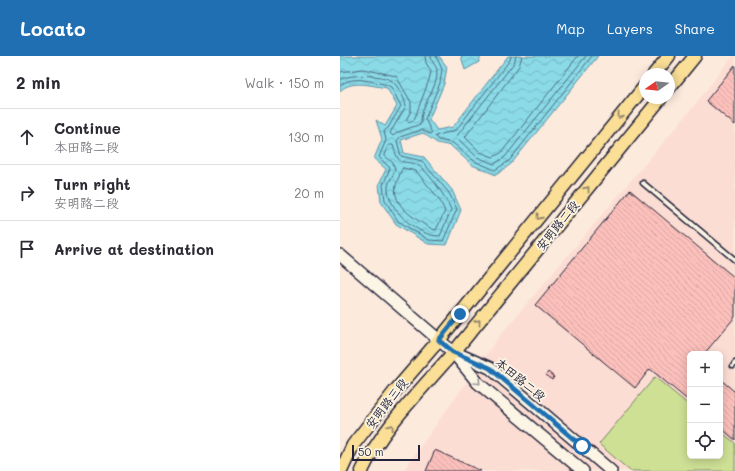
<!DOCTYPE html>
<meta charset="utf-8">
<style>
body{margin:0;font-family:Mali,"LXGW WenKai TC",sans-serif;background:#f2f2f3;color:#2b2b33}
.controls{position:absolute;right:12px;bottom:12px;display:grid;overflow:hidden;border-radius:6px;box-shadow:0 2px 10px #0003}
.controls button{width:36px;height:36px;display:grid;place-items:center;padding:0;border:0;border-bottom:1px solid #e1e1e2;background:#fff;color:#2b2b33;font:20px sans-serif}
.compass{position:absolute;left:299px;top:12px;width:36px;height:36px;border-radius:50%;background:#fff;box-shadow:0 2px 10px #0003;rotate:256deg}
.scale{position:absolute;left:12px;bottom:10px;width:68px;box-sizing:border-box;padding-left:4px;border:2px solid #22223b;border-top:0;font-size:11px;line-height:14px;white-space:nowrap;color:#22223b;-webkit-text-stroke:3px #fcf5e5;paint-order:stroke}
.stop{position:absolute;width:12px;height:12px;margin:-9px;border:3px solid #1f6fb2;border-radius:50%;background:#fff}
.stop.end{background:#1f6fb2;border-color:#fff;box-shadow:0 1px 4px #0008}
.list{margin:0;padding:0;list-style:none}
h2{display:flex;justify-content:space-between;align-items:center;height:52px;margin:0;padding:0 16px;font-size:17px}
h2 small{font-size:13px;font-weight:400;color:#7c7c81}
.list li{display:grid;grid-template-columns:26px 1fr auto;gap:12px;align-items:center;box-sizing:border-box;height:56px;padding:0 16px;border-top:1px solid #e1e1e2}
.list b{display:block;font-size:15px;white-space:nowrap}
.list p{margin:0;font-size:13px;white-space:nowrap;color:#7c7c81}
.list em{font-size:13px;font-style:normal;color:#7c7c81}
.icon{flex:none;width:22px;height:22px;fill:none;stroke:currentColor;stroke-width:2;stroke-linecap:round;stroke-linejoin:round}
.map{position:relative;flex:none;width:395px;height:415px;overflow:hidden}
header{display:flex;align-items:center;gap:24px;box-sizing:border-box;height:56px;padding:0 20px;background:#1f6fb2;color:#fff}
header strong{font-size:19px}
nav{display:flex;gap:22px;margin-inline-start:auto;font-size:14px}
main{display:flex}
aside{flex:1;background:#fff}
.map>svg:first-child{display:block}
.built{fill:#fcddd3;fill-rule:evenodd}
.green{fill:#cde094;stroke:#788168}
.water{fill:url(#water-waves);stroke:#6090a2}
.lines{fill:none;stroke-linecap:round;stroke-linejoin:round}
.shore{stroke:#4c6c80;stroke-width:1}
.building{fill:url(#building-back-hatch);stroke:#22223b}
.lane-casing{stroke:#22223b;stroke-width:7}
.secondary-casing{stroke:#22223b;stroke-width:14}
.primary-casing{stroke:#22223b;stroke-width:15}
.lane{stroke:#fcf5e5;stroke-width:4}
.secondary{stroke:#fcf5e5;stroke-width:11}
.primary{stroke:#fbdf96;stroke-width:12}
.oneway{stroke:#8e8068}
.oneway2{stroke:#9a9698}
.route{stroke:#1f6fb2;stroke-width:5}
.labels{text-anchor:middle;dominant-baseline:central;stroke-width:3.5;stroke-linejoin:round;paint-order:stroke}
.street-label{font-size:12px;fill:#22223b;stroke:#fcf5e5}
</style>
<header>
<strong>Locato</strong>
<nav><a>Map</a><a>Layers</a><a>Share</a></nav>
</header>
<main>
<aside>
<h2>2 min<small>Walk · 150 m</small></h2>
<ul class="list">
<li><svg class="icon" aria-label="ahead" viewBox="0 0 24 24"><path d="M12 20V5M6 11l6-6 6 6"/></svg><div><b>Continue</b><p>本田路二段</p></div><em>130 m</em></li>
<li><svg class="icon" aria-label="right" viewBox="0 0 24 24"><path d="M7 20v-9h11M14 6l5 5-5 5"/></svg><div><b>Turn right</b><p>安明路二段</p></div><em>20 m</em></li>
<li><svg class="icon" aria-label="arrive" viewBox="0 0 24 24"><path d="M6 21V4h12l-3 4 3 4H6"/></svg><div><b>Arrive at destination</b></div></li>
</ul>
</aside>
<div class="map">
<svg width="395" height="415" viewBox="0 0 395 415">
<defs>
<pattern id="water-waves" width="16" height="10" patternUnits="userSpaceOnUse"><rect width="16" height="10" fill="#8adae7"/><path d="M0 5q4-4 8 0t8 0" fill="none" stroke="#77bbc7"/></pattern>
<pattern id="building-back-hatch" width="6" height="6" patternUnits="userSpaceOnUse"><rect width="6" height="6" fill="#fcc0bb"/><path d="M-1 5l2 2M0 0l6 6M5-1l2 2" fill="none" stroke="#d8a5a2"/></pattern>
</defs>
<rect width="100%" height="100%" fill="#fceadd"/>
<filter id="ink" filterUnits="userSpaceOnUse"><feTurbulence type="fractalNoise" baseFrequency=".025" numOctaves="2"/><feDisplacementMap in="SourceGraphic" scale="8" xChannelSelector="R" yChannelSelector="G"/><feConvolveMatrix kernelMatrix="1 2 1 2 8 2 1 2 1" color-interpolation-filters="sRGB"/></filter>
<g filter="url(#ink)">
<path class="built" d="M393,0H395V415H63L158,282L349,56ZM350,298H380V400H350Z"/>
<path class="green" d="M315,321L350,350V400H380V375L395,387V415H290L259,388Z"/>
<path class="water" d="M0,0H99L107,11L104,28L89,63L97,74L113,71L168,0H258L171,108L156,119L132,109L111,90L97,87L83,77L61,84L64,97L84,101L112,134L121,154L107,189L88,188L56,168L41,146L39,128L46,113L34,103L42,83L36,64L45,70L57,50L47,32C32,30 12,23 0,35Z
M121,0H141L139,6L125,14Z"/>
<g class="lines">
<path class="shore" d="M171,0L170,4L116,74L95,80L98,84L113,87L134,105L155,114L169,105L252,0
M176,0L174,7L116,81L137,101L154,108L165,101L246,0
M182,0L179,10L125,81L140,96L153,101L161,97L238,0
M0,16L23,13L56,20L71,46V55L66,64L69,66L74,64L89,24L91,15L86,7L85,0
M0,23C11,18 42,18 52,25C58,30 65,43 66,50L50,77L53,80L58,76L81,68C79,49 99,33 97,14C96,9 91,6 91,0
M0,30C11,18 34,26 47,29L51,31L61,50L48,72L44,75L46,84L39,101L50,112L43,129L45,144L58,165L89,184L103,185L117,153L109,137L82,105L61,100L57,85L60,81L81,74L90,78L92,77L85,63L100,27L102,13L96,0
M49,89H53C60,115 63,101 79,110C88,115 108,144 111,154L100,180C79,181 46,153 48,130C49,124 54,119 55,113L53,107L45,100Z
M63,112L76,115L99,143L105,155L96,174L92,173C74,162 47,148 58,123C60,119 60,115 63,112Z"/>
</g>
<path class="building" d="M395,9V69L366,45Z
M290,134L395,222V261L364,298H350V346L310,313L295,332L195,249Z
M208,316L214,321L212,324L206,319Z
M380,323L395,336V384L380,371Z
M95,394L141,415H86Z"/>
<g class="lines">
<defs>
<path id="lane" d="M303,127L395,204
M393,310L395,307"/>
<path id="secondary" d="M0,199L113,296L138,327L243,415
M116,297L150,312L271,415"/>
<path id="primary" d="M314,18L329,0
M329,32L355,0
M1,415L13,389L55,335L99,284L305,30
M22,415C42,371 87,328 118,291C185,208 253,125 321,42"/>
</defs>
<use href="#lane" class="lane-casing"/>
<use href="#secondary" class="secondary-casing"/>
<use href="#primary" class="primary-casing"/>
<use href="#lane" class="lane"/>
<use href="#secondary" class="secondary"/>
<use href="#primary" class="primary"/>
</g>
<defs><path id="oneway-chevron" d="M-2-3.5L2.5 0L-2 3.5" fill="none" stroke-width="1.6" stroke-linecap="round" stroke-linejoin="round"/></defs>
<g class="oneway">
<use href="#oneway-chevron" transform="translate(280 60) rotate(129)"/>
<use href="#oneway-chevron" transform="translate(247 133) rotate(-51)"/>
<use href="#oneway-chevron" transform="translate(199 161) rotate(129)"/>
<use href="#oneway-chevron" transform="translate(138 266) rotate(-51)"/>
<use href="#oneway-chevron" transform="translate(51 371) rotate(-53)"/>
</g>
<use class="oneway2" href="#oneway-chevron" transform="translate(138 326) rotate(46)"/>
</g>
<g class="lines" filter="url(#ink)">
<path class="route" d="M120,258L99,284L113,296L150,312L242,390"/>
</g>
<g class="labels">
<g class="street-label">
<text transform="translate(217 169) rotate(-51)">安明路二段</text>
<text transform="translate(181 323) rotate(39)">本田路二段</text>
<text transform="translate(46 347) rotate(-52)">安明路三段</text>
</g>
</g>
</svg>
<div class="controls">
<button>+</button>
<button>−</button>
<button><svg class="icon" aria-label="locate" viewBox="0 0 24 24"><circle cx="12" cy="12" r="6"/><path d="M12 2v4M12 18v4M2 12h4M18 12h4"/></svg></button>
</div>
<svg class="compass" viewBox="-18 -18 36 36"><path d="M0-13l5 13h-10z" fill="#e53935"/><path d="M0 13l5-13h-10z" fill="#7c7c81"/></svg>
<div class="scale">50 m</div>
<div class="stop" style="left:242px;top:390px"></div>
<div class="stop end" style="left:120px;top:258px"></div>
</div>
</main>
